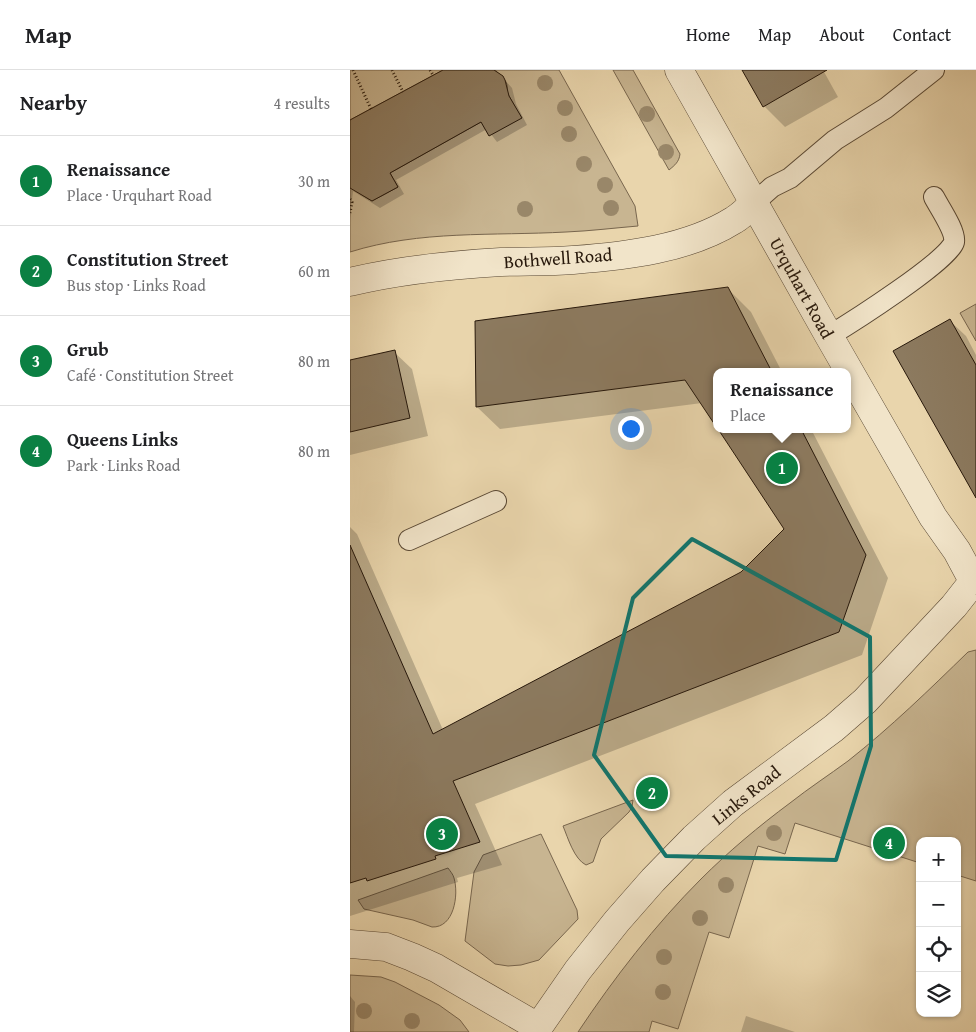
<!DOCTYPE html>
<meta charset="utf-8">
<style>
body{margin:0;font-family:"Gentium Book Plus",serif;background:#f6f6f6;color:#202124}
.controls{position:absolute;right:15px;bottom:15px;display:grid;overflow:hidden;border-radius:10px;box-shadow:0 1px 4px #0004}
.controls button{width:45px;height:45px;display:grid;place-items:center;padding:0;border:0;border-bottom:1px solid #e0e0e0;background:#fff;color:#202124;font:25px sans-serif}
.you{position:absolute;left:280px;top:358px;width:18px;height:18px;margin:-12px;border:4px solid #fff;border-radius:50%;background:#1a73e8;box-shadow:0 0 0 8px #1a73e833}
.badge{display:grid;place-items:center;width:32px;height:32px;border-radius:50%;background:#0b8043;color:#fff;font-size:16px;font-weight:700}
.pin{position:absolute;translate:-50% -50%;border:2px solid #fff;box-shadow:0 1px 5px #0006}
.popup{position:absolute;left:363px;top:298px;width:138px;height:65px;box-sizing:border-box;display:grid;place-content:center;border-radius:10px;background:#fff;filter:drop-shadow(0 1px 4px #0005);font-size:16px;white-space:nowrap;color:#757577}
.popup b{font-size:19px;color:#202124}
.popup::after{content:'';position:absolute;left:50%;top:100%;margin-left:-10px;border:10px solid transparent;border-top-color:#fff}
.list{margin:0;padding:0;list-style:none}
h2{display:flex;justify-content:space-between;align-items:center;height:65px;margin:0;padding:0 20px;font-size:21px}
h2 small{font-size:16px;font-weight:400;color:#757577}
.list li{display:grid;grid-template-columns:32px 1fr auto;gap:15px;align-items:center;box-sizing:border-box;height:90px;padding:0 20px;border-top:1px solid #e0e0e0}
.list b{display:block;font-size:19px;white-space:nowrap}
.list p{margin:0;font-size:16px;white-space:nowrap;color:#757577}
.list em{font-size:16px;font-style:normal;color:#757577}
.icon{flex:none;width:28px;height:28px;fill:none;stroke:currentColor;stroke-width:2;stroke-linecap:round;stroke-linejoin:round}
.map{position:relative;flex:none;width:626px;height:962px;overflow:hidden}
header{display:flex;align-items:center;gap:30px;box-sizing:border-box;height:70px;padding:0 25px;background:#fff;border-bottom:1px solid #e0e0e0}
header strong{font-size:24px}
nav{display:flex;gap:28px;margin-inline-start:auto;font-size:18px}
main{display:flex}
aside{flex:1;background:#fff}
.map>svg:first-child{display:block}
.green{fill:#c8b591;stroke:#78664e}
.shadow{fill:#0003}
.building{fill:#8c7a5f;stroke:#27180b}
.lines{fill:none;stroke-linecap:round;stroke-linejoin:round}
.service-casing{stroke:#584733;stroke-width:22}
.minor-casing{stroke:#584733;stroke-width:29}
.tertiary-casing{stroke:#584733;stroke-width:29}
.path{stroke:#27180b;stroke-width:3;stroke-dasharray:1 2.5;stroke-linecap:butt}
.service{stroke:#f1e4c9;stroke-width:20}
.minor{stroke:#f1e4c9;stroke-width:28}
.tertiary{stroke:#f1e4c9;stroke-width:28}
.tree{fill:#998769}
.marked{fill:none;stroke:#0f766e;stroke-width:4;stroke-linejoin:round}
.labels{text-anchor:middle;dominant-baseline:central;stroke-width:4.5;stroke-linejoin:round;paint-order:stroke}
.street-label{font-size:18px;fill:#27180b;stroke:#f1e4c9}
</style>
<header>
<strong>Map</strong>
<nav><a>Home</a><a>Map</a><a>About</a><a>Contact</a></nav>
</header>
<main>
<aside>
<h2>Nearby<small>4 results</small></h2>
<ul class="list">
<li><span class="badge">1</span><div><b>Renaissance</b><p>Place · Urquhart Road</p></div><em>30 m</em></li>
<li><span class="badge">2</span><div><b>Constitution Street</b><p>Bus stop · Links Road</p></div><em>60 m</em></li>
<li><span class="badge">3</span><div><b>Grub</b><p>Café · Constitution Street</p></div><em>80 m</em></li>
<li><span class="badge">4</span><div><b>Queens Links</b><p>Park · Links Road</p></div><em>80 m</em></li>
</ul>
</aside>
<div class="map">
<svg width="626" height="962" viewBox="0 0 626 962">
<rect width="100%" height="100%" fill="#e9d5ac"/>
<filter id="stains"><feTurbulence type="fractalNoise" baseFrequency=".004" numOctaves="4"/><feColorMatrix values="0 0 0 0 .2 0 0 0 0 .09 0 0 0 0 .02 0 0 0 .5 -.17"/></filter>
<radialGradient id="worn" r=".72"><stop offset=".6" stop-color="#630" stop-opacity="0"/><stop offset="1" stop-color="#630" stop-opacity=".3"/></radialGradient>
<path class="green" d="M0,0H93L0,50Z
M144,0H209L285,136L288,156C264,158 240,161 216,162C143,166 70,160 0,182V118L4,116L9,123L22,131L48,117L40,103L131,52L171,48L157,22C159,11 152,6 144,0Z
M263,0H283L330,84C329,92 325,95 319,100Z
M626,234V271L610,243Z
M626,580V811L607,805V771H570V793L445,753L435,784L408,776L379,868L359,862L328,959L302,951L299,962H228C264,908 305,855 351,809C378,782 409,756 440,733C459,718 479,705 498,691C541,657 579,620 618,582Z
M283,730L282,737L279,742L251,769L243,792L236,795C224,789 218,768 213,756Z
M191,764L227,840L228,849L189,890L171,895L158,896L145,894L115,871L124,802L133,785Z
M98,798C100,801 103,804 104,808C109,825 104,858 82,857L63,850L14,839L8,830Z
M0,905L31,907L45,912L89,935L110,950L119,962H0Z"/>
<path class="shadow" d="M96,0H146L162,18L166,34L177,55L147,72L137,59L46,110L54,124L30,138L3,121L0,148V52Z
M394,0H473L488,27L435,57L414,36Z
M378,219L401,242L432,302H367V356L352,333L150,359L127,337Z
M600,251L616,266L626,285V426Z
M44,282L62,299L78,366L0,385V292Z
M369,359H461L538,508L512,585L125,734L152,795L107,808L108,812L0,846V457L7,464L93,660L392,503L435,459Z
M0,926L5,932L4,962H0Z
M396,946L445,962H391Z"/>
<path class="building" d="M93,0H144L153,6L155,10L159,26L172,48L139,66L131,52L40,103L48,117L22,131L0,118V50Z
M392,0H477L413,37Z
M378,217L422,302H367V358L335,310L126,337L125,251Z
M600,249L626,295V428L543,281Z
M45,280L60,348L0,362V290Z
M368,359H451L516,485L489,562L103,711L130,772L85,786L86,789L17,811L16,808L0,813V475L83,664L391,502L434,459Z"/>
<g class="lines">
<defs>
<path id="service" d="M404,133L422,117L440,108L485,70L536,38L584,0
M479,266C499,254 600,190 604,172C606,161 589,137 584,127
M59,470L146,431"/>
<path id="minor" d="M0,212C49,200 100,195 151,192C175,191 199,192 223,190C276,186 338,179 384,150C391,146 398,139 404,133
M0,874L36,877L62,887L86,898L188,957"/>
<path id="tertiary" d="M329,0L479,266L583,447L607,481L623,511
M185,962L228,900L267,851L303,810L344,768L383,733L484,658L515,631L604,536L626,508"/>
</defs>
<use href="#service" class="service-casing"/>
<use href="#minor" class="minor-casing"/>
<use href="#tertiary" class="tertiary-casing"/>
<path class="path" d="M3,0L21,39
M42,0L53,22
M80,0L83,5
M0,129L2,132L0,143"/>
<use href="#service" class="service"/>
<use href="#minor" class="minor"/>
<use href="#tertiary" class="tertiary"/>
</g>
<g class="tree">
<circle cx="195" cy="13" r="8"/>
<circle cx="215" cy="38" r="8"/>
<circle cx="297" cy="44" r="8"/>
<circle cx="219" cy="64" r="8"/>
<circle cx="316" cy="82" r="8"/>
<circle cx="234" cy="94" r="8"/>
<circle cx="255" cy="115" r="8"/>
<circle cx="261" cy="138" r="8"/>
<circle cx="175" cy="139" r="8"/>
<circle cx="424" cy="763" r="8"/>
<circle cx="376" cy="815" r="8"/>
<circle cx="350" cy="848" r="8"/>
<circle cx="314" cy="887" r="8"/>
<circle cx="313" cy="922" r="8"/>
<circle cx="14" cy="941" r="8"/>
<circle cx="62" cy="951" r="8"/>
</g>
<path class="marked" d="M342,469L520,567L521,676L486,790L316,786L244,685L283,528Z"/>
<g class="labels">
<g class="street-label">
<text transform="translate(208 188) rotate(-4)">Bothwell Road</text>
<text transform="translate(452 218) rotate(61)">Urquhart Road</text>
<text transform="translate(396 725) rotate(-39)">Links Road</text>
</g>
</g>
<rect width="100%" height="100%" filter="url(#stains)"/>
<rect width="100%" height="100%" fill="url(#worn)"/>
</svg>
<div class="controls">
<button>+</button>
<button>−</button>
<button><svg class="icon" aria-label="locate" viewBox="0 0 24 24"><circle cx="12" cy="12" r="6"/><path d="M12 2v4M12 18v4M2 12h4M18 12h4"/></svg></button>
<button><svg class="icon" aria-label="layers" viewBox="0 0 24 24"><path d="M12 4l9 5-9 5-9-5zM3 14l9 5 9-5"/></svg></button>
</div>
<div class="you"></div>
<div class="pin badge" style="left:432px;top:398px">1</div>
<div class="popup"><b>Renaissance</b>Place</div>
<div class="pin badge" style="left:302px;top:723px">2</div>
<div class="pin badge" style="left:92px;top:764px">3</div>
<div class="pin badge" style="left:539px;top:773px">4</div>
</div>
</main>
